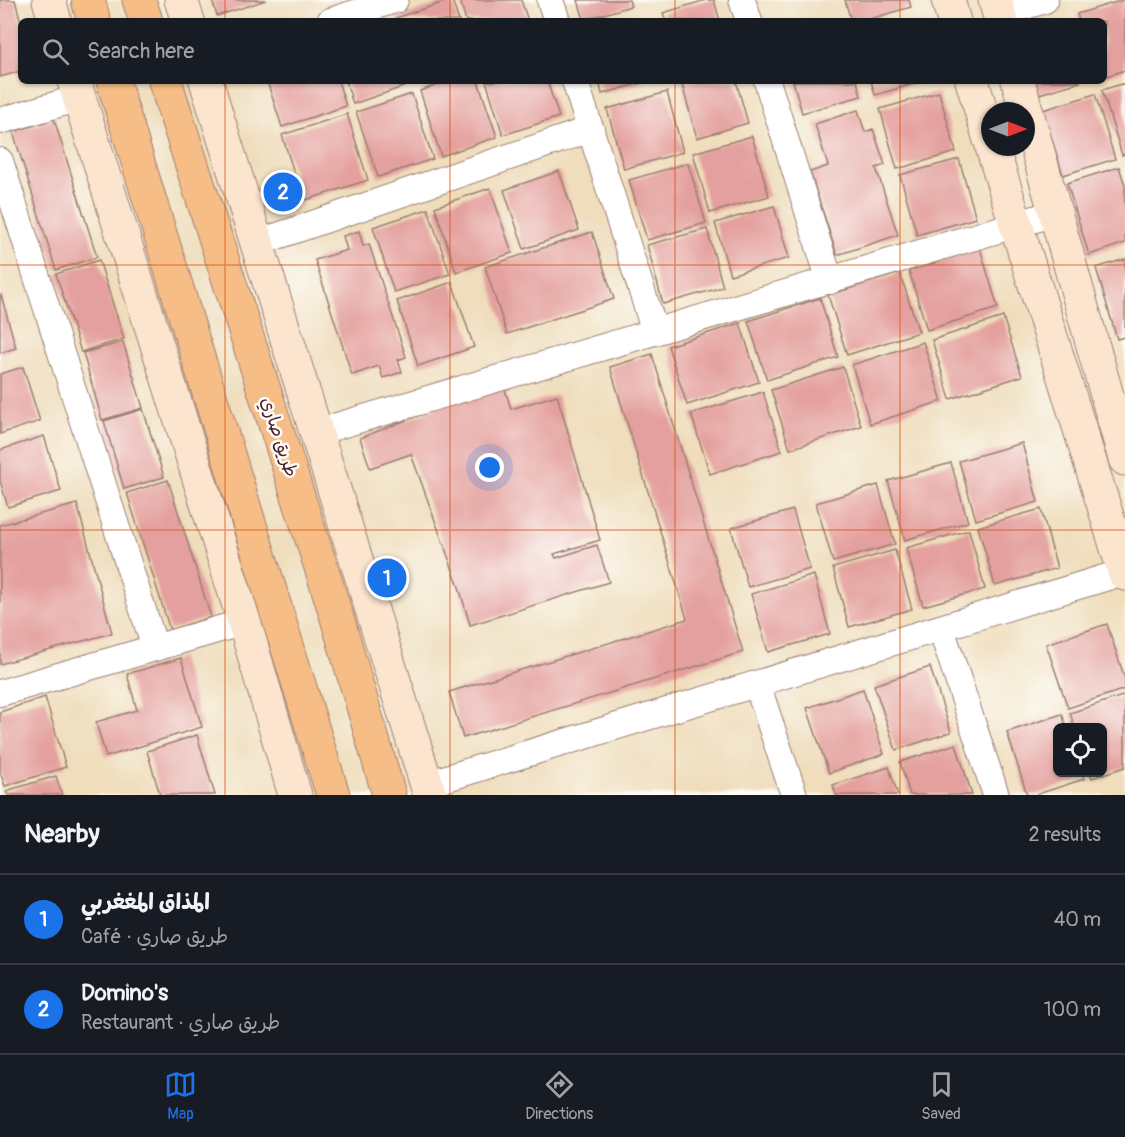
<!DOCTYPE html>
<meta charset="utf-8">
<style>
body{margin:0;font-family:Pangolin,"Playpen Sans Arabic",sans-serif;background:#242831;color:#f1f3f6}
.controls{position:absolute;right:18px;bottom:18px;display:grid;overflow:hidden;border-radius:9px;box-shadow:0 2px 4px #0004}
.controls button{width:54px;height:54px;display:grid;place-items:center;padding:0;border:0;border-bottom:2px solid #363941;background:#171b24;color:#f1f3f6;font:30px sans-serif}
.compass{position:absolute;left:981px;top:102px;width:54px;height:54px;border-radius:50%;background:#171b24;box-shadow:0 2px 4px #0004;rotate:90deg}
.you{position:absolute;left:490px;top:468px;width:21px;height:21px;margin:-15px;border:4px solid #fff;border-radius:50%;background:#1a73e8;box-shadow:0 0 0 9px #1a73e833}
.badge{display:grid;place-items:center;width:39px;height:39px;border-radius:50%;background:#1a73e8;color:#fff;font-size:20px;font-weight:700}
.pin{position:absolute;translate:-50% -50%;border:3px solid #fff;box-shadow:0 2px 6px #0006}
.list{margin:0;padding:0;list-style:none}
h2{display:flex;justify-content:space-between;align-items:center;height:78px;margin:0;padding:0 24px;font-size:26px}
h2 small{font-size:20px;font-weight:400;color:#9ea1a6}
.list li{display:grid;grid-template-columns:39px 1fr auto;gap:18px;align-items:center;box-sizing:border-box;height:90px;padding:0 24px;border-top:2px solid #363941}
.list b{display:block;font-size:22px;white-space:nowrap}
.list p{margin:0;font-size:20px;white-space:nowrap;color:#9ea1a6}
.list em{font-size:20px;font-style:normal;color:#9ea1a6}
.icon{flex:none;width:33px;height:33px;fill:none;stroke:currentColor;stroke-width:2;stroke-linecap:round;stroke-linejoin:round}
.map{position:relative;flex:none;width:1125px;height:795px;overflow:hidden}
.search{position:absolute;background:#171b24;box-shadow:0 2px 4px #0004;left:18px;right:18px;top:18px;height:66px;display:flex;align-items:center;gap:15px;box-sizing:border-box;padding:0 21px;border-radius:9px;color:#9ea1a6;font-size:22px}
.sheet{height:258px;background:#171b24}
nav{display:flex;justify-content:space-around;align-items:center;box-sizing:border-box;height:84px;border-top:2px solid #363941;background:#171b24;font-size:16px;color:#9ea1a6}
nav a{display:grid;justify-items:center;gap:3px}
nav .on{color:#1a73e8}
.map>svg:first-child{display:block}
.building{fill:#e4a09e}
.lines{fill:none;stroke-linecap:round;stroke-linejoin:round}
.street-casing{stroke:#9c7e73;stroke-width:28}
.secondary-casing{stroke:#9c7e73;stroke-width:35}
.primary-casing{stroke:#9c7e73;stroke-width:35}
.street{stroke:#fff;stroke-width:26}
.secondary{stroke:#fbe5cf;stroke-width:33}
.primary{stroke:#f6be86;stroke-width:33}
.grid{fill:none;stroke:#d8530f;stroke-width:1.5;stroke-opacity:0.55}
.labels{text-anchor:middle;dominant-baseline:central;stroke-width:5;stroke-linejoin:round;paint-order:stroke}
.street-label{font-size:18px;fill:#4a1f2b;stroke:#fdfcf7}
</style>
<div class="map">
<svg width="1125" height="795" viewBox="0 0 1125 795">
<rect width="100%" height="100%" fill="#fdfcf7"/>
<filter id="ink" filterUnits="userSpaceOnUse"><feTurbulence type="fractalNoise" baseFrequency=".0167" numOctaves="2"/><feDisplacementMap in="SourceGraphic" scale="12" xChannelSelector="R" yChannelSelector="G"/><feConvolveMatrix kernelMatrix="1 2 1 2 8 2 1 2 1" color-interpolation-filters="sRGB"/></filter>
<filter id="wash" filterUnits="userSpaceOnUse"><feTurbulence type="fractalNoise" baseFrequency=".008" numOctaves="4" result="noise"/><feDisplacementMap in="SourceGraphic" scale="24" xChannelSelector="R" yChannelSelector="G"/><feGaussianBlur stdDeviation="1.35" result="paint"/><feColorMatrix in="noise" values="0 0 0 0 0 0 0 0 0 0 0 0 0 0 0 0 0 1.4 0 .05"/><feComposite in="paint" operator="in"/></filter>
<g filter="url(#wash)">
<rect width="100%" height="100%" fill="#efddbb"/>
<g id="blocks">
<path class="building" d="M0,0H15L21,22V71L0,77Z
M212,0H266L217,16Z
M450,0H452L459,21H398L396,18Z
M460,0H521L528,21H466Z
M578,0H629L631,6L584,20Z
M706,0H714L720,21H666L663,13Z
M845,0H909L911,7L863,21H851Z
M1123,0H1125V70L1104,77V21H1079L1077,14Z
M267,81H338L346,106L282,127Z
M346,81H408L409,85L353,104Z
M449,81H478L497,137L441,156L420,91Z
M486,81H547L559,117L503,135Z
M599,81H645V82L602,94Z
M681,81H736L748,123L697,138Z
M793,81H857L861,96L802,113Z
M871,81H920V82L875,95Z
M1031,81H1080V82L1036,95Z
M1125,83V154L1122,155L1102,90Z
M667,92L683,152L624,169L607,109Z
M939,92L956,152L897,169L880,109Z
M412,94L433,159L378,177L356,112Z
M1095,94L1115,159L1063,175L1043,110Z
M858,110L865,132L873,129L885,165L876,168L898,235L837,255L810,172L828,166L815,124Z
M347,114L368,180L303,201L282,135Z
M54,119L97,257L56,270L13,132Z
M752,136L769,196L710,213L693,153Z
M959,159L976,218L917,235L900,175Z
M688,163L706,223L647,240L629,180Z
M1119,167L1125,185V243L1089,255L1067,183Z
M559,171L579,230L524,249L504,190Z
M490,188L512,253L456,272L435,207Z
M774,206L789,258L730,275L715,223Z
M428,209L450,274L394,292L373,227Z
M707,229L723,287L663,304L647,245Z
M359,231L363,246L369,244L406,357L398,360L402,372L383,378L379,366L352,375L315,260L347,250L343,236Z
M592,232L614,299L507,334L485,267Z
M980,248L998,308L927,330L909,271Z
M1125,259V337L1117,339L1096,268Z
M99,260L124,339L81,352L56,274Z
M900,273L919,332L847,355L828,295Z
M452,282L474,347L418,366L397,301Z
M1,295L16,348L0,353V296Z
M820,298L838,357L767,380L748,321Z
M1003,317L1022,376L950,399L932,340Z
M740,323L759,382L687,405L668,346Z
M123,342L143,408L102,420L83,353Z
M923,342L942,401L870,424L852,365Z
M652,354L743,652L463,738L449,692L687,619L610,367Z
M23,367L40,421L0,434V374Z
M843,367L861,426L790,449L771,390Z
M503,383L511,409L557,395L600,540L554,554L556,558L597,545L609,582L470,625L459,587L411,454L370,468L360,438Z
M763,392L782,451L710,474L691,414Z
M143,409L164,477L124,489L104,421Z
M44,436L61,491L8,507L0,481V450Z
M1022,443L1038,502L976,520L959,461Z
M951,463L968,522L905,540L888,481Z
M168,480L211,617L170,630L127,493Z
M878,485L895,544L833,562L816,503Z
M77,504L112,633L0,664V525Z
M1041,509L1057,568L995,586L978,527Z
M793,510L810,569L748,587L731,528Z
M969,530L985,589L923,606L906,548Z
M895,550L912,609L849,627L833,568Z
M814,575L830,634L768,652L751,594Z
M1107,624L1125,679V689L1068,708L1046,644Z
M181,658L202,727L106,757L96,722L137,710L127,674Z
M930,667L951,732L896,750L874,685Z
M863,689L884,754L829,773L807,708Z
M1125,695V767L1092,778L1090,772H1102V728H1075L1070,713Z
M45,697L66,767L5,786L0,772V712Z
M1062,714L1067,728H1058V772H1081L1084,779L1035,795H1027L1007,732Z
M197,735L215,795H160L147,751Z
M956,744L972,795H910L900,762Z
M889,767L898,795H836L833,785Z
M56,776L62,795H8L6,791Z"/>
</g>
</g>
<g filter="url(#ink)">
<use href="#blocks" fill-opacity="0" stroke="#9c7e73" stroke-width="1.5"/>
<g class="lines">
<defs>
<path id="street" d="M550,0L557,21
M742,0L749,21
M999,14L1045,0
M330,21L395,0
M575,81L655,332
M767,81L830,281
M0,121L79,98
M0,161L155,648
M257,243L591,129
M317,432L1055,213
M941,628L996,795
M757,684L794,795
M0,693L244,622
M427,784L1124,572"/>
<path id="secondary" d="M49,0L55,21
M181,0L188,21
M948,0L954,21
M995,0L1001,21
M74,81L247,631L295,795
M206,81L430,795
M972,81L990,140
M1018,81L1125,459
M992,147L1125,574"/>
<path id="primary" d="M88,0L94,21
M139,0L146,21
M113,81L333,795
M165,81L335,611L389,795"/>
</defs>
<use href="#street" class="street-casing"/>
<use href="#secondary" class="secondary-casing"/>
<use href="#primary" class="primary-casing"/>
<use href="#street" class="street"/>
<use href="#secondary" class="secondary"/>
<use href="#primary" class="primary"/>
</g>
</g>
<path class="grid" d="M225,0V21M450,0V21M675,0V21M900,0V21M225,81V795M450,81V795M675,81V795M900,81V795M0,265H1125M0,530H1125"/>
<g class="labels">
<g class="street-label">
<text transform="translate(279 437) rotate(72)">طريق صاري</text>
</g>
</g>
</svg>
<div class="controls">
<button><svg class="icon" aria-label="locate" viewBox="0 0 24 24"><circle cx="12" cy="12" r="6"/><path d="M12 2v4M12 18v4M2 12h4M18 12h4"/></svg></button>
</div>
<svg class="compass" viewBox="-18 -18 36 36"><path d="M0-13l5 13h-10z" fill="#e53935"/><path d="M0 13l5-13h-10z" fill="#9ea1a6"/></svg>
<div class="you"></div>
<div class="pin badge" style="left:387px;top:578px">1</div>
<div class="pin badge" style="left:283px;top:192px">2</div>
<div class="search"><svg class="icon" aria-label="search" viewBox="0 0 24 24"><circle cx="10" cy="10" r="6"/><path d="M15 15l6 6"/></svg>Search here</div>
</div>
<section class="sheet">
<h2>Nearby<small>2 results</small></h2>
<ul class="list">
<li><span class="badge">1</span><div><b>المذاق المغغربي</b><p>Café · طريق صاري</p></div><em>40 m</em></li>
<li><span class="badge">2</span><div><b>Domino's</b><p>Restaurant · طريق صاري</p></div><em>100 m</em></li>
</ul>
</section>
<nav>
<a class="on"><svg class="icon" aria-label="map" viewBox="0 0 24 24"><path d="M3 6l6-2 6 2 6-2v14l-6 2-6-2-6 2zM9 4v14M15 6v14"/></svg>Map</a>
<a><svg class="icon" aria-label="directions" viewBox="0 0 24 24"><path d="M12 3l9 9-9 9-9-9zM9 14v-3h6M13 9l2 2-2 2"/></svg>Directions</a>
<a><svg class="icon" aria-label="saved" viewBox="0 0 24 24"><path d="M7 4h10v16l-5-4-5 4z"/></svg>Saved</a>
</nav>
